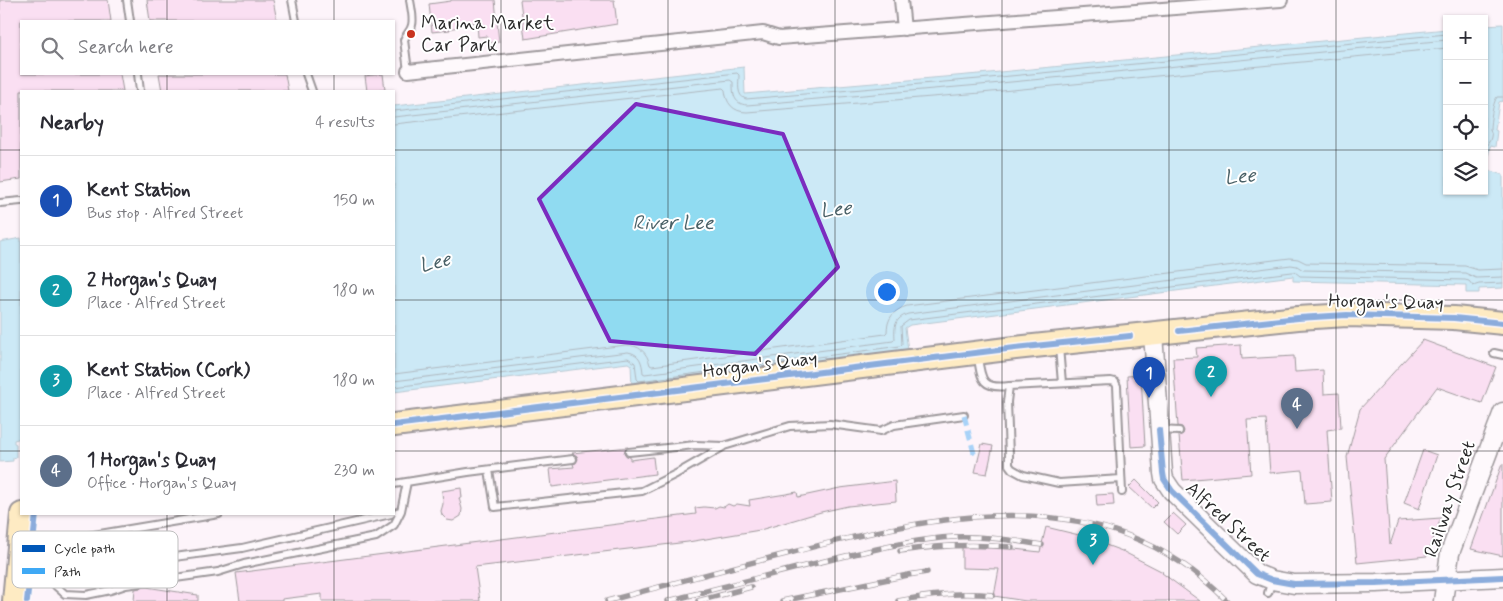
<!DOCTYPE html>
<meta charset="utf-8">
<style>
body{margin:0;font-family:Mynerve,sans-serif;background:#f7f7f7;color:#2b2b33}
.controls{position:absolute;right:15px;top:15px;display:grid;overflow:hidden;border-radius:0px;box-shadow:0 1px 4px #0004}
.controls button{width:45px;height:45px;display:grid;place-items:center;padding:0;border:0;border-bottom:1px solid #e1e1e2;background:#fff;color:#2b2b33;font:25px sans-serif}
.you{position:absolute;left:886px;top:291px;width:18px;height:18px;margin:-12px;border:4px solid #fff;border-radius:50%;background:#1a73e8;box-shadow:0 0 0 8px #1a73e833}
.badge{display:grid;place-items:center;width:32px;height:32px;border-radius:50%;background:#c8321e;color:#fff;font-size:16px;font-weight:700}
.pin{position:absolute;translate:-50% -41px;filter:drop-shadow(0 1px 2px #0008)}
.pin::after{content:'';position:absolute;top:26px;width:18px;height:15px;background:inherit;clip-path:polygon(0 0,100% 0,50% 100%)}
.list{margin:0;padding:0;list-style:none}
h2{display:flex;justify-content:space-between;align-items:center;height:65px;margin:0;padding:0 20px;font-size:21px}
h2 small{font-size:16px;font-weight:400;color:#7c7c81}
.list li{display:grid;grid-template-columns:32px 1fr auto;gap:15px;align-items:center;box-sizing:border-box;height:90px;padding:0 20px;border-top:1px solid #e1e1e2}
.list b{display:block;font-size:19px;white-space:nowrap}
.list p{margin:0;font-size:16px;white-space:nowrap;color:#7c7c81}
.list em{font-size:16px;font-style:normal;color:#7c7c81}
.icon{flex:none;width:28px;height:28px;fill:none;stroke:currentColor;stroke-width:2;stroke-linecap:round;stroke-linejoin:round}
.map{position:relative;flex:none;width:1503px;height:601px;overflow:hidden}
.search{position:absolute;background:#fff;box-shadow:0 1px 4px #0004;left:20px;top:20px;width:375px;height:55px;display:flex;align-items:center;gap:12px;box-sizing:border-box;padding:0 18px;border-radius:0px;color:#7c7c81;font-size:19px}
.panel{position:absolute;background:#fff;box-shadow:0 1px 4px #0004;left:20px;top:90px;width:375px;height:425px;border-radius:0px}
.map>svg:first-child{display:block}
.water{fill:#90dbf1;stroke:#6895a2}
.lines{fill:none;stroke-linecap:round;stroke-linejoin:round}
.shore{stroke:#53717a;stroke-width:1}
.building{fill:#f6c6e8;stroke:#2b2b2b}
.lane-casing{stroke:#2b2b2b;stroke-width:10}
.street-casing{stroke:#2b2b2b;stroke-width:16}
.secondary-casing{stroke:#2b2b2b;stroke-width:21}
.highway-casing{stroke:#2b2b2b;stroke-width:26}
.lane{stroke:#fff;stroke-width:6}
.street{stroke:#fff;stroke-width:12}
.secondary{stroke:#fff;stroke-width:18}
.highway{stroke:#ffdf80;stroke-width:22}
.rail-casing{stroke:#2b2b2b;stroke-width:5.5}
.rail{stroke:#fff;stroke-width:4;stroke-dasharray:11;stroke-linecap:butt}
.quiet{stroke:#3fa9f5;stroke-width:5;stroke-dasharray:10 5;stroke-linecap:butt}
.cycleway-casing{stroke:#fff;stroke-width:9}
.cycleway{stroke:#0057b8;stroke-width:6}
.marked{fill:none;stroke:#7b2cbf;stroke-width:4;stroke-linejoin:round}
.grid{fill:none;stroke:#2b2b2b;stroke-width:1;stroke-opacity:0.55}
.poi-dot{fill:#c8321e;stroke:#fff;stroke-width:2}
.labels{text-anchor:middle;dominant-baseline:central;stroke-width:4;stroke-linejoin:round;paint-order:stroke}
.poi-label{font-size:19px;fill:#2b2b2b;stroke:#fff;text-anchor:start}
.street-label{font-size:19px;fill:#2b2b2b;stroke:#fff}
.water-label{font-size:20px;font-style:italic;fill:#496066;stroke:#fff}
.key{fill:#fff;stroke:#bfbfbf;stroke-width:1}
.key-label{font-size:14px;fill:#2b2b2b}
</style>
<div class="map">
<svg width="1503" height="601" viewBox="0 0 1503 601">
<rect width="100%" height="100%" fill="#fdf4fa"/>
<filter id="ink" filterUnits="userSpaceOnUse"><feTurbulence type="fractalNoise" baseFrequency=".02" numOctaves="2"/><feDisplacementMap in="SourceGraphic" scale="10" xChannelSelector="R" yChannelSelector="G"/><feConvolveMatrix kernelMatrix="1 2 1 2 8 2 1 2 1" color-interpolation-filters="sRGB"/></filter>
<g filter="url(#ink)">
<path class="water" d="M1503,24V101L1499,102L1495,130L1497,131L1495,147L1490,146L1486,169L1503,175V288L1479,289V293H1466V285L1293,281V276L910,325L905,328L908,350L632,387L631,365L628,363L394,392V106L744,67L745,94L979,74L1447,29V191H1484V25Z
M21,238V438L14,440V443L16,444V457L13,458V461L0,462V242Z"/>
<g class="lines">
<path class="shore" d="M394,111L737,73L739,75C739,83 736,96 746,99L979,79L1447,34
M394,117L730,80L733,82C733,93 733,104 747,105L980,85L1447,40
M394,124L723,88L725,90C726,103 733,112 747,112L981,93L1447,48
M1484,152C1486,143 1490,143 1491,137C1492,130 1491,136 1490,129C1490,122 1493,102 1497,97H1503
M394,374L626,345C639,345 647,352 650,365L652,366L885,334L887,332C887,319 893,310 907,306L1290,258L1298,259L1306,263L1465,266L1478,270L1503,269
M394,381L628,352C640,354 642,362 643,373L645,374L893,341L895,339C894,326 895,318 908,314L1291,265L1297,266L1303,270L1465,273L1476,278L1503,277
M394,387L628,358L635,363L637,379L639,381L900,346L902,344L901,326L909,320L1292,272H1295L1300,276L1465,280L1469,281L1473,286L1479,284L1503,283"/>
</g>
<path class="building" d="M0,0H108L111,21H21V74H120L123,91H21V179L0,182Z
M147,0H273L277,21H150Z
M451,0H495L499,42L488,43L487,36L478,37L477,22L458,25V27L449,29L450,30L432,32L429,4L451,1Z
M520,0H614L617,24L525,39Z
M159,74H285L288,91H162Z
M383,74L385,90L367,91L365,76Z
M1423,340L1496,367L1482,403L1437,387L1384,459L1390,545L1398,521L1441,518L1427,556L1357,563L1347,457L1360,409Z
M1241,345L1242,359L1294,356L1295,372L1323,370L1324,394L1339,393L1341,428L1327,430L1332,502L1305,504L1302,470L1270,473L1266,419L1247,420L1251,474L1183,480L1179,436L1183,434L1184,431L1182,427L1178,426L1173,358L1197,357L1196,348Z
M1141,375L1145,446L1131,447L1127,376Z
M982,444L993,446L987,474L975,472Z
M628,447L625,450L624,453L627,456L630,457V460L653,457L655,474L552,487L550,469L574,467L573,464L576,463L578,459L577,456L572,453Z
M1423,450L1437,455L1419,509L1404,503Z
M1502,464H1503V556L1471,549Z
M1136,480L1158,502L1152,508L1129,487Z
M895,481L896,501L848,506L821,512L760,530L688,542L475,567L480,601H322V594L282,599V601H240L236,573L696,514L695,508L704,507L715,508L719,506L724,507L728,504L733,506L737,504L750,506L749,500L786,494L797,492L798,497L840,488Z
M461,488L462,498H459L462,509L461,516L453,521L447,520L442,515L441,511L443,504L442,491Z
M1113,494L1114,505L1097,506L1096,495Z
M1173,513L1186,525L1177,534L1164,522Z
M1046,527L1079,535L1122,551L1163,572L1162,573L1200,601H1026L994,596L999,569L962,568V547L989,546L1040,552Z
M146,587L198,595V601H134L135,589Z"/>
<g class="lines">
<defs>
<path id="lane" d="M127,0L130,21
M292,0L296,21
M408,71L404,40C406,34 411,31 412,25C414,18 411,8 410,0
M138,74L140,91
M306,74L312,91
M0,203L21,201
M1059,347L1062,383
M1494,353L1503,355
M978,357C981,381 983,389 1009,386
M1160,430L1179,431
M629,452L695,445L724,446L790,426L830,424L881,431L894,425L964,415
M489,470L495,507L642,491L676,474L723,447
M1121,479L1059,483L1023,475L1012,469L1009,465V455L1007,402L1009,386L1111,381L1115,382L1117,386L1122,492
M394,484L468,472L573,459
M397,512L401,511L407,482
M391,514L242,548L69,571L61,577L56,586L65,594L86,595L111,590L126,585L218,572L244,564L376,537L394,525L401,511
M22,551H36L70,539L219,514
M1268,593L1272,581"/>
<path id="street" d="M901,0L904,29
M408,71L763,33L779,38L1281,0"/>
<path id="secondary" d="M1153,334L1163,473L1164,479L1172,491L1257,574L1272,580L1294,584L1376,583L1503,577
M1443,601L1450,553L1503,412"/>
<path id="highway" d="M394,425L1015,348L1298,318L1347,315L1454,318L1503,323
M14,601L22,514"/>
</defs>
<use href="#lane" class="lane-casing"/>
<use href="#street" class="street-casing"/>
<use href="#secondary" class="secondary-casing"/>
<use href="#highway" class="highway-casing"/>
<use href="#lane" class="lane"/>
<use href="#street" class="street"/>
<use href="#secondary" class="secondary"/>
<use href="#highway" class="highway"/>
<defs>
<path id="rail" d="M900,551C937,545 974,544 1012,547
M607,601C666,585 726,569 786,554C937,514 1104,476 1227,601
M668,601C727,586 786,570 846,556C881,548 917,539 954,537C984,536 1013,540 1042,545
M698,601L751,587
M782,601L908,575L927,572
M898,601C929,595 961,592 993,595"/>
</defs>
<use href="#rail" class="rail-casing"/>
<use href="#rail" class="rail"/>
<path class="quiet" d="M964,415L975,457"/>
<defs>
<path id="cycleway" d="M1179,331L1298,318L1347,315L1454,318L1503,323
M394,425L1015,348L1130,336
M1159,430L1163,473L1164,479L1172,491L1257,574L1272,580L1294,584L1376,583L1503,577
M27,601L36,514"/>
</defs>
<use href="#cycleway" class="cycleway-casing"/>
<use href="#cycleway" class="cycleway"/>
</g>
</g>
<path d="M0 0H1503V601H0ZM636,104L783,134L838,267L755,354L610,341L539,199Z" fill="#fdf4fa" fill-opacity=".55" fill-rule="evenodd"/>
<path class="marked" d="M636,104L783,134L838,267L755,354L610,341L539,199Z"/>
<path class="grid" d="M167,0V21M334,0V21M501,0V601M668,0V601M835,0V601M1002,0V601M1169,0V601M1336,0V601M167,74V91M334,74V91M0,150H21M394,150H1447M1484,150H1503M0,300H21M394,300H1503M0,451H21M394,451H1503M167,514V601M334,514V601"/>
<circle class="poi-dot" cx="411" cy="34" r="5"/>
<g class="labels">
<g class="poi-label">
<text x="421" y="23">Marina Market<tspan x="421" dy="22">Car Park</tspan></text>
</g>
<g class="street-label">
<text transform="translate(1386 302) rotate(1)">Horgan's Quay</text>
<text transform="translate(760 365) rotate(-7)">Horgan's Quay</text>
<text transform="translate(1450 499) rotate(-71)">Railway Street</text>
<text transform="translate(1228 522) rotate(43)">Alfred Street</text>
</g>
<g class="water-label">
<text transform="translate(1240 177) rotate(-5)">Lee</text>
<text transform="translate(836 210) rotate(-6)">Lee</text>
<text x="673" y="223">River Lee</text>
<text transform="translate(435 263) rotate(-14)">Lee</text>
</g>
</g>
<rect x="12" y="531" width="166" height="57" rx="8" class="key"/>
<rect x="22" y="545" width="23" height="7" fill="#0057b8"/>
<rect x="22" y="568" width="23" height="6" fill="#3fa9f5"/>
<g class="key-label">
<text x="54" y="553">Cycle path</text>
<text x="54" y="576">Path</text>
</g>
</svg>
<div class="controls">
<button>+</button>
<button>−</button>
<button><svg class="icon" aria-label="locate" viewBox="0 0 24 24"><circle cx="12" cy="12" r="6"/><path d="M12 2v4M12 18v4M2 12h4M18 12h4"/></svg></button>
<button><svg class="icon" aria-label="layers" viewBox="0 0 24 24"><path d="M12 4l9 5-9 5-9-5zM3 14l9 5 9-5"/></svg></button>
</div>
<div class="you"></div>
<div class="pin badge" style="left:1149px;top:398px;background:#1a4fb4">1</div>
<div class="pin badge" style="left:1211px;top:397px;background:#0f9aa8">2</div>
<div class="pin badge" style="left:1093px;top:565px;background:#0f9aa8">3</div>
<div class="pin badge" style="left:1297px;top:429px;background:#5c6f8a">4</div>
<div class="search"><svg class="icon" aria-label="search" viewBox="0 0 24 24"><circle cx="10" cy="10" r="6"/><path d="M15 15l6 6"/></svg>Search here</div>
<section class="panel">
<h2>Nearby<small>4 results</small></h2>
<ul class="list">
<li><span class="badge" style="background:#1a4fb4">1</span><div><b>Kent Station</b><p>Bus stop · Alfred Street</p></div><em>150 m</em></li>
<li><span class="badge" style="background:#0f9aa8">2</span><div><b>2 Horgan's Quay</b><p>Place · Alfred Street</p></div><em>180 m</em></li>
<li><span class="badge" style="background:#0f9aa8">3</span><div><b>Kent Station (Cork)</b><p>Place · Alfred Street</p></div><em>180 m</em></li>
<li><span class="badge" style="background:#5c6f8a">4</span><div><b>1 Horgan's Quay</b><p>Office · Horgan's Quay</p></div><em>230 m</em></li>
</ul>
</section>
</div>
